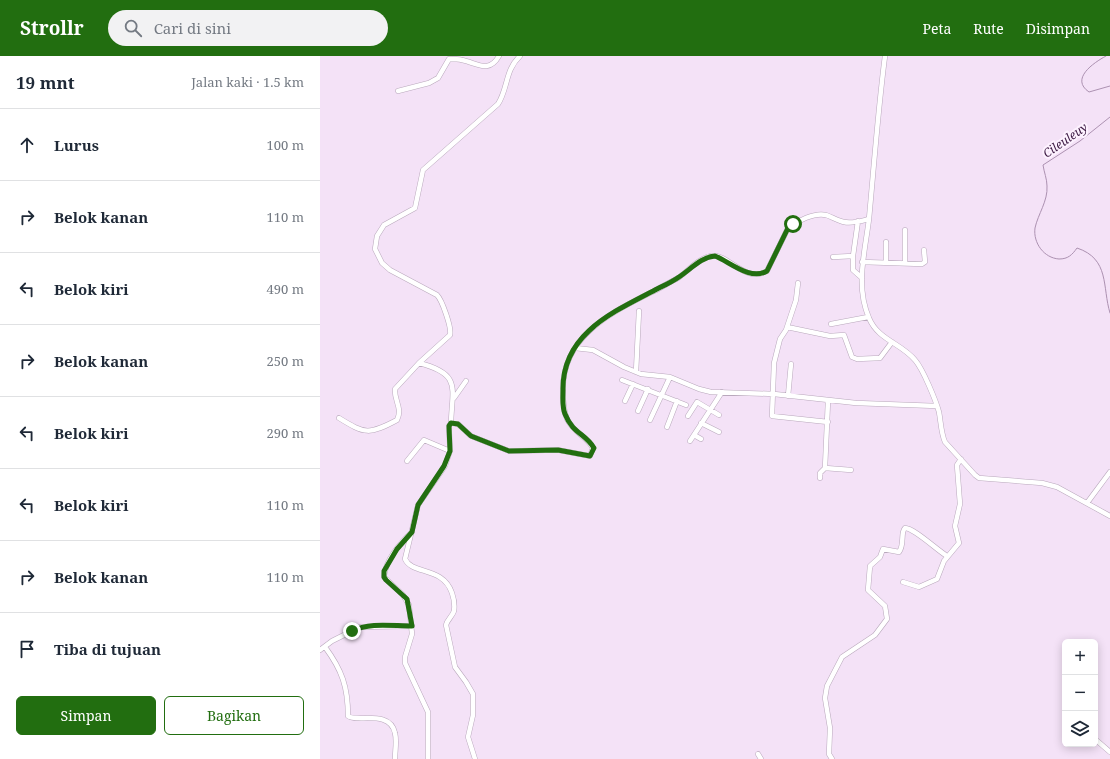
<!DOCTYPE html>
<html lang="id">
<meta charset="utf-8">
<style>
body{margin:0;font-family:"Noto Serif",serif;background:#f2f2f3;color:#1f2937}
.controls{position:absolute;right:12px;bottom:12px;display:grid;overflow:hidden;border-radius:6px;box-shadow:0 2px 10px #0003}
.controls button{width:36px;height:36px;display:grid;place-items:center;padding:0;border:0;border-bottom:1px solid #e0e1e3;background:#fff;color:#1f2937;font:20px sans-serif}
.stop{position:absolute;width:12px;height:12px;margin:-9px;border:3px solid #226e10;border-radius:50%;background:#fff}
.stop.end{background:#226e10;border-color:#fff;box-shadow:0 1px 4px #0008}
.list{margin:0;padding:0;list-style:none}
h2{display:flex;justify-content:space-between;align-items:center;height:52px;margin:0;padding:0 16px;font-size:17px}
h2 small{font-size:13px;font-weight:400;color:#747a83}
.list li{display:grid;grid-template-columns:26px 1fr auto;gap:12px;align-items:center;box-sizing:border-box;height:72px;padding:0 16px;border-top:1px solid #e0e1e3}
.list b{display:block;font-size:15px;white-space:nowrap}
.list em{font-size:13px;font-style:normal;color:#747a83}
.actions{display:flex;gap:8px;padding:12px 16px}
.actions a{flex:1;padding:9px 0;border:1px solid #226e10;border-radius:6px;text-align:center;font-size:14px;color:#226e10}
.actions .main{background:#226e10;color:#fff}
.icon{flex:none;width:22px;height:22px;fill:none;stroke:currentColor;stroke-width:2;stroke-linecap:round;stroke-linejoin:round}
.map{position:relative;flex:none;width:790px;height:703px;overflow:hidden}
header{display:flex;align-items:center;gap:24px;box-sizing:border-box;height:56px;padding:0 20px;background:#226e10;color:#fff}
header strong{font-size:19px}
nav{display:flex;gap:22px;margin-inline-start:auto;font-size:14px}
.search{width:280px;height:36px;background:#f2f2f3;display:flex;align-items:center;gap:10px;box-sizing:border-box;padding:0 14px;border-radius:22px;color:#747a83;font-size:15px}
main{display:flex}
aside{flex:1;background:#fff}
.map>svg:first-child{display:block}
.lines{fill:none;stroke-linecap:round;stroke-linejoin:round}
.stream{stroke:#ac91b1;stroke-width:1}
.street-casing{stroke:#b9a8bc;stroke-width:5.5}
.street{stroke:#fff;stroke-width:4.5}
.route{stroke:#226e10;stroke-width:5}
.labels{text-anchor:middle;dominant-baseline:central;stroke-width:4;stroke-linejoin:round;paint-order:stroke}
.water-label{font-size:12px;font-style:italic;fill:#3c1943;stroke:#fdf2ff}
</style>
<header>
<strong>Strollr</strong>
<div class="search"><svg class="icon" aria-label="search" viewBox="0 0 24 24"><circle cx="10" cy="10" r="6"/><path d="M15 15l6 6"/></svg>Cari di sini</div>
<nav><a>Peta</a><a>Rute</a><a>Disimpan</a></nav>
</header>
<main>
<aside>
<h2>19 mnt<small>Jalan kaki · 1.5 km</small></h2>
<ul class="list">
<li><svg class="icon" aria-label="ahead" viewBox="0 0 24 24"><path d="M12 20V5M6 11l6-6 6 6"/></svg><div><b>Lurus</b></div><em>100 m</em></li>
<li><svg class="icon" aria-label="right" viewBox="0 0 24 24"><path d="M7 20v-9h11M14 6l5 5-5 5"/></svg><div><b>Belok kanan</b></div><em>110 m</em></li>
<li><svg class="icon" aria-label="left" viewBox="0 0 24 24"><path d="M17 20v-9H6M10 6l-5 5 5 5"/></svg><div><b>Belok kiri</b></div><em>490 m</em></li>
<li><svg class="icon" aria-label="right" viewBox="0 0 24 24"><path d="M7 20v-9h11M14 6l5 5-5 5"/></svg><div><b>Belok kanan</b></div><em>250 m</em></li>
<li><svg class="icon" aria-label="left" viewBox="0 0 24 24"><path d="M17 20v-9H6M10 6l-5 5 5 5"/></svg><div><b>Belok kiri</b></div><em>290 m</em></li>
<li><svg class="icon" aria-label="left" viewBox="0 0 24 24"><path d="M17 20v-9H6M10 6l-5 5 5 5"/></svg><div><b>Belok kiri</b></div><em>110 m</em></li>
<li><svg class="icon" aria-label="right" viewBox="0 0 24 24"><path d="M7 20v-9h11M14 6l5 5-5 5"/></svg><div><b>Belok kanan</b></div><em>110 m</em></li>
<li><svg class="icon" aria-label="arrive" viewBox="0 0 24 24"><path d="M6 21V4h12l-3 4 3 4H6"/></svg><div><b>Tiba di tujuan</b></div></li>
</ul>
<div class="actions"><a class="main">Simpan</a><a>Bagikan</a></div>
</aside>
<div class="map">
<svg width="790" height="703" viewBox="0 0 790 703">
<rect width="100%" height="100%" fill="#f4e2f7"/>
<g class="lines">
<path class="stream" d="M786,0C773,7 750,23 769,36L790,30
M790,61L760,85L723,109C724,116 727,123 727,130C728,145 718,158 715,172C713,187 724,202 739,203C748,203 752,199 757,192C790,203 782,231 790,257"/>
<defs>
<path id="street" d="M565,0C558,54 554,109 549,163C545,196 535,230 549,262C558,284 581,287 595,304C603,313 616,345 619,356C621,367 621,377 625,386L655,419L659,422L722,427L737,431L790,460
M78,35L109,27L118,22L129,3C133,3 138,3 142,4C157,7 169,18 179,0
M566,186V206
M533,200V214L542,222
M513,201L533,200L538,165
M542,206L602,208L605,206L604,194
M585,207V174
M478,227L476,244L466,274L460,283L454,307L452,360L508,366
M511,268L548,261
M467,271L510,280L524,279L532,301L537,303L560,302L572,286
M255,292L273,294L304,311L321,318L350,321L379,333L391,336L454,338L536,347L617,350
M316,316L319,255
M302,324L366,349
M468,340L471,308
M134,342L146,325
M305,345L313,328
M318,355L328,333
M368,360L377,346L399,359
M19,362C45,378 49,379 77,364C83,352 74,345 75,333L99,307
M330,364L350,321
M131,367C132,332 142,318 99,307L130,279C132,272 122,244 117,239L70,214L62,207L55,193L57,180L64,169L95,152L103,114L178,48C188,33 185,14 200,0
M381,367L399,376
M347,371L357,345
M374,379L381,383
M370,385L402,336
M87,405L104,384L130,395
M505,412L531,414
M500,422V417L505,412L508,345
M767,447L790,416
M92,476C80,487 65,505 64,521L83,539L89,549L92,578L85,601V607L108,656V703
M583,526L599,531L617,523L624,505L639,487L635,470L640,448L637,409L641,403
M5,591C22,614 28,631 28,660C36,667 70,653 75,677C77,685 75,695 75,703
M0,594L12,585L40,571L92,570
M775,683L790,696
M438,698L441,703
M155,703L148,681L153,659V638L146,626L135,611L126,569C127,564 132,561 134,555C135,549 134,543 132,537C123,510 92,519 85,503L98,449L125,410L130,395L129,370L131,367L138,368L151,380L189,395L238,394L270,400L273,392C266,380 254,377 247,363C243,354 243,344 243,334C242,280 292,256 334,235C342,231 350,226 358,222C368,215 379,202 391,200C408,197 425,228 447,215L468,172C477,165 495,156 506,159C512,161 518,165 524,166C532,168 541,165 549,163
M512,703L509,698L510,672L505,642L507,630L522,601L555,579L567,563L565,550L548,534L550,510L560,501L563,493L579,496C585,488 580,477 585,472C594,472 617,494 627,500"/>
</defs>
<use href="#street" class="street-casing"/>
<use href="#street" class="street"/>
</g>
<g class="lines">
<path class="route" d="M32,575C50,566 72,570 92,570L87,543L66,524L64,521V515L77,493L92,476L98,449L124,410L130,395L129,370L131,367L138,368L151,380L189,395L238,394L270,400L274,392C265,377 253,378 245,358C242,351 243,342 243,334C242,278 293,256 335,234C343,230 352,226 359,221C371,213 381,201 395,200C410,206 430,225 447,215L468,172L473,168"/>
</g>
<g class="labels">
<g class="water-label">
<text transform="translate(745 84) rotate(-35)">Cileuleuy</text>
</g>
</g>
</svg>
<div class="controls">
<button>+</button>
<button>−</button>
<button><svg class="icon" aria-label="layers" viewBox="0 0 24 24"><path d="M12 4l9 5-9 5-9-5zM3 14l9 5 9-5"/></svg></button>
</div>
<div class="stop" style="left:473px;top:168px"></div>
<div class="stop end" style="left:32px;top:575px"></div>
</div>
</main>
